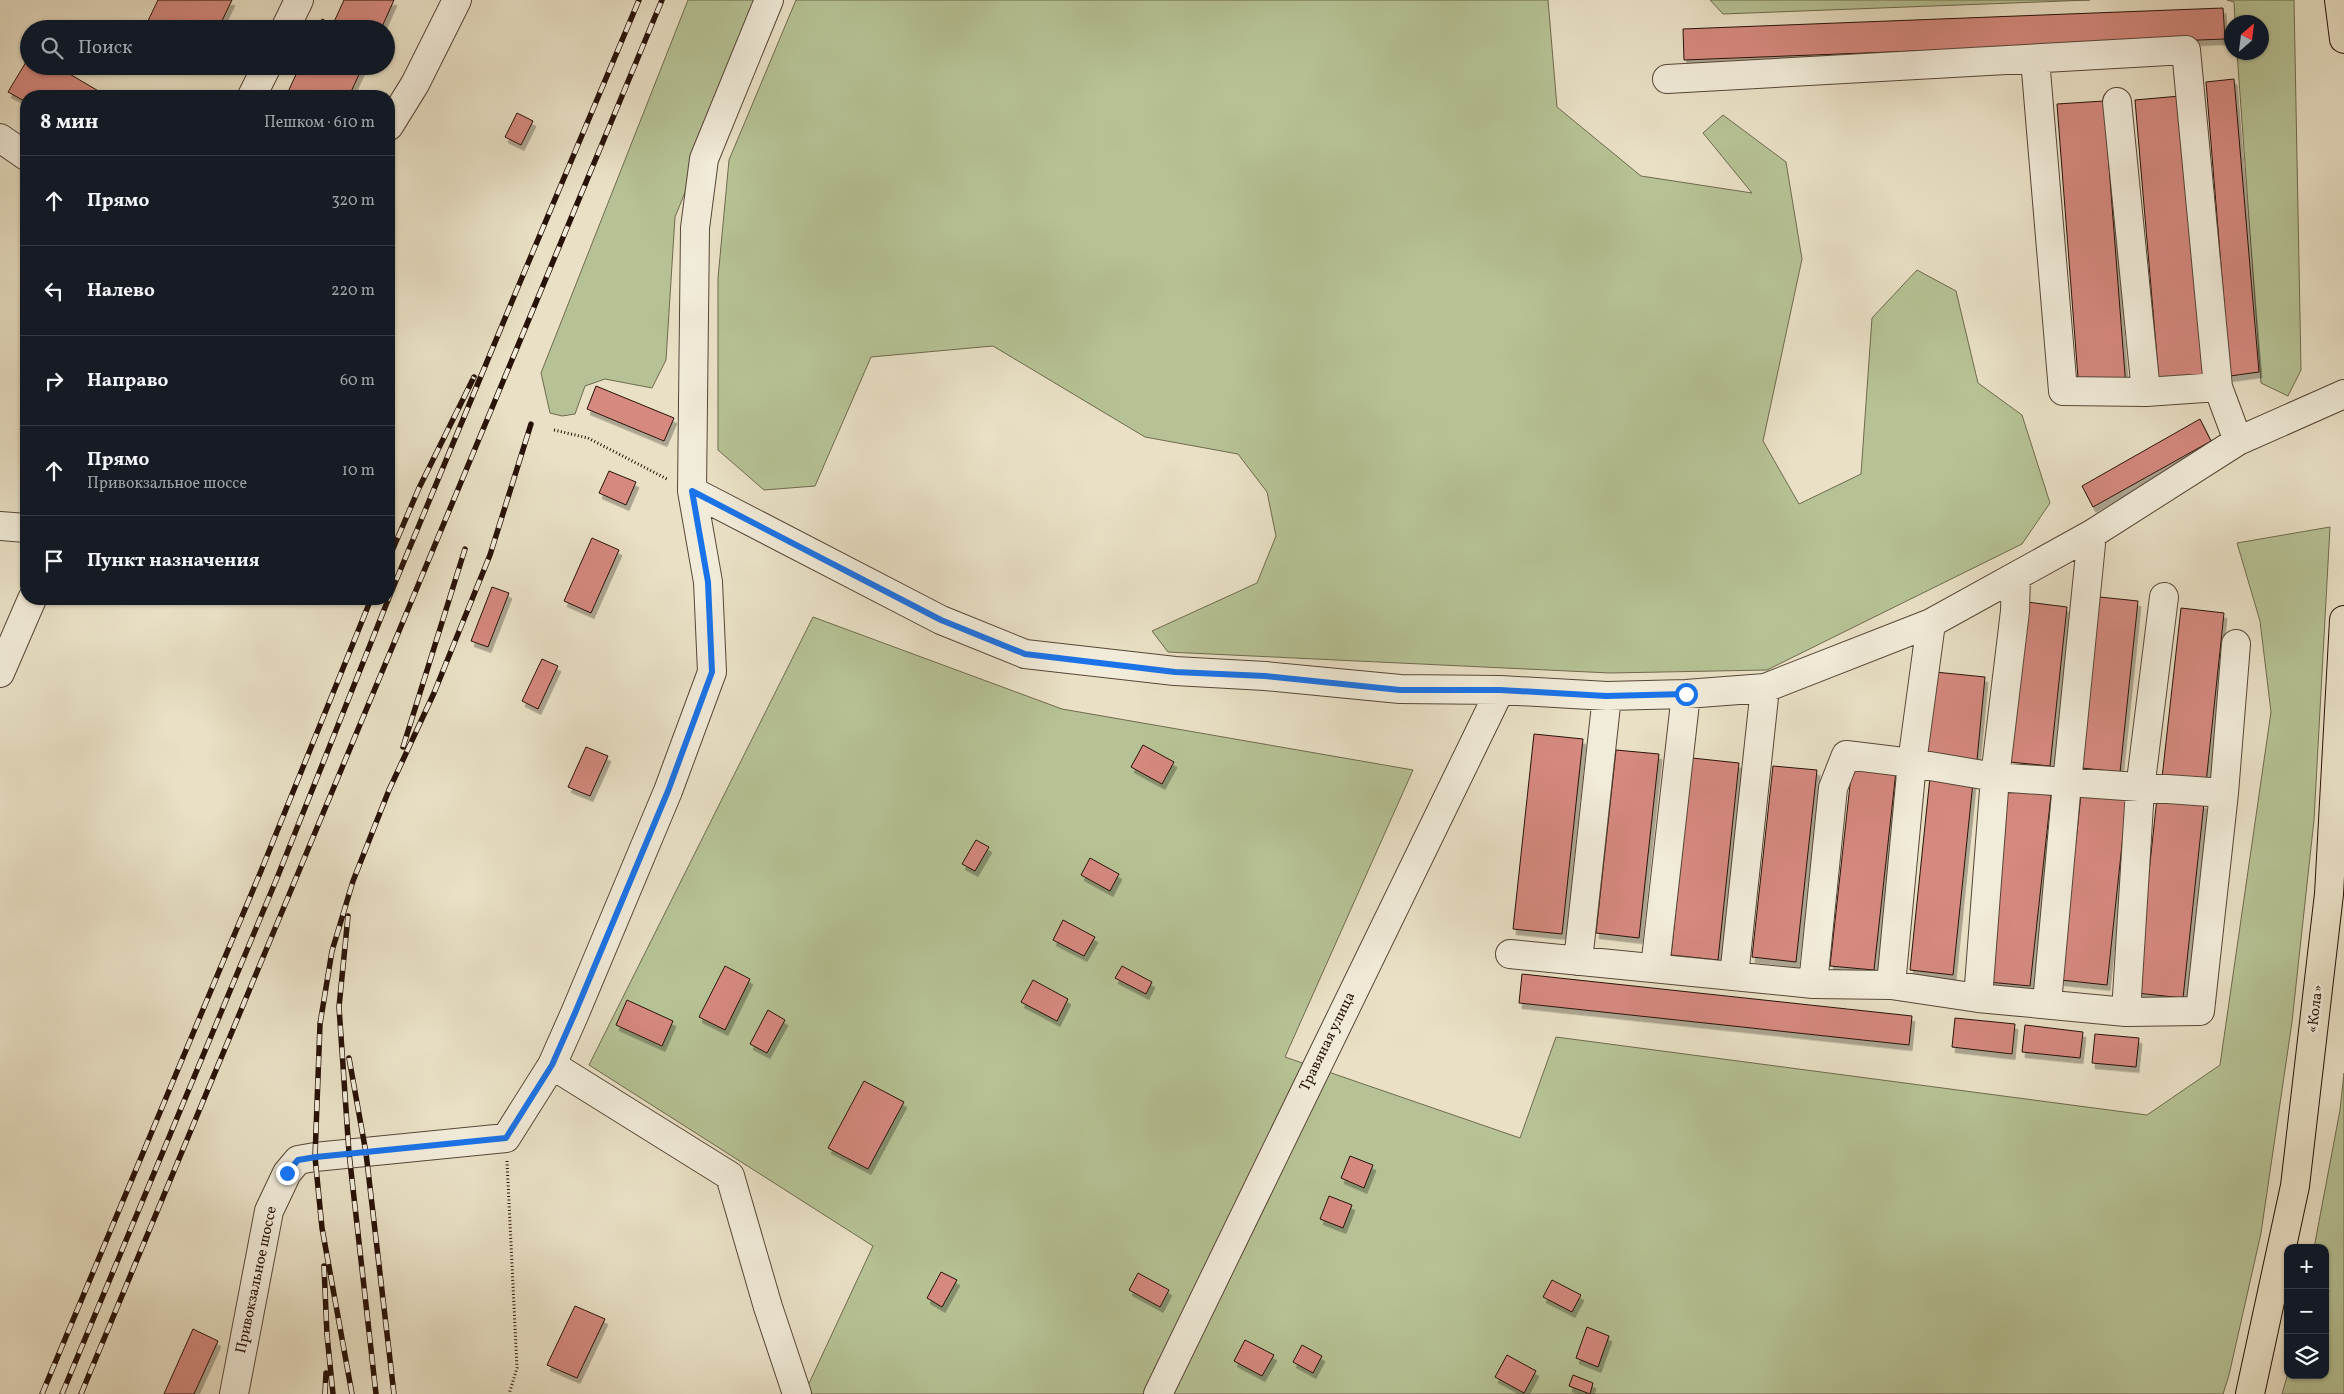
<!DOCTYPE html>
<html lang="ru">
<meta charset="utf-8">
<style>
body{margin:0;font-family:Vollkorn,serif;background:#242831;color:#f1f3f6}
.controls{position:absolute;right:15px;bottom:15px;display:grid;overflow:hidden;border-radius:10px;box-shadow:0 1px 4px #0004}
.controls button{width:45px;height:45px;display:grid;place-items:center;padding:0;border:0;border-bottom:1px solid #363941;background:#171b24;color:#f1f3f6;font:25px sans-serif}
.compass{position:absolute;left:2224px;top:15px;width:45px;height:45px;border-radius:50%;background:#171b24;box-shadow:0 1px 4px #0004;rotate:28deg}
.stop{position:absolute;width:15px;height:15px;margin:-11px;border:4px solid #1a73e8;border-radius:50%;background:#fff}
.stop.end{background:#1a73e8;border-color:#fff;box-shadow:0 1px 5px #0008}
.list{margin:0;padding:0;list-style:none}
h2{display:flex;justify-content:space-between;align-items:center;height:65px;margin:0;padding:0 20px;font-size:21px}
h2 small{font-size:16px;font-weight:400;color:#9ea1a6}
.list li{display:grid;grid-template-columns:32px 1fr auto;gap:15px;align-items:center;box-sizing:border-box;height:90px;padding:0 20px;border-top:1px solid #363941}
.list b{display:block;font-size:19px;white-space:nowrap}
.list p{margin:0;font-size:16px;white-space:nowrap;color:#9ea1a6}
.list em{font-size:16px;font-style:normal;color:#9ea1a6}
.icon{flex:none;width:28px;height:28px;fill:none;stroke:currentColor;stroke-width:2;stroke-linecap:round;stroke-linejoin:round}
.map{position:relative;flex:none;width:2344px;height:1394px;overflow:hidden}
.search{position:absolute;background:#171b24;box-shadow:0 1px 4px #0004;left:20px;top:20px;width:375px;height:55px;display:flex;align-items:center;gap:12px;box-sizing:border-box;padding:0 18px;border-radius:28px;color:#9ea1a6;font-size:19px}
.panel{position:absolute;background:#171b24;box-shadow:0 1px 4px #0004;left:20px;top:90px;width:375px;height:515px;border-radius:20px}
.map>svg:first-child{display:block}
.green{fill:#b6c295;stroke:#6f6a4e}
.building{fill:#d5897f;stroke:#281208;filter:url(#shadow)}
.lines{fill:none;stroke-linecap:round;stroke-linejoin:round}
.minor-casing{stroke:#584637;stroke-width:30}
.highway-casing{stroke:#281208;stroke-width:30}
.path{stroke:#281208;stroke-width:3;stroke-dasharray:1 2.5;stroke-linecap:butt}
.minor{stroke:#f1ebd9;stroke-width:28}
.highway{stroke:#e9e0c5;stroke-width:28}
.rail-casing{stroke:#281208;stroke-width:5.5}
.rail{stroke:#f1ebd9;stroke-width:4;stroke-dasharray:11;stroke-linecap:butt}
.route{stroke:#1a73e8;stroke-width:6}
.labels{text-anchor:middle;dominant-baseline:central;stroke-width:5;stroke-linejoin:round;paint-order:stroke}
.street-label{font-size:15px;fill:#281208;stroke:#f1ebd9}
</style>
<div class="map">
<svg width="2344" height="1394" viewBox="0 0 2344 1394">
<defs>
<filter id="shadow"><feDropShadow dx="3" dy="5.5" stdDeviation="0" flood-color="#0004"/></filter>
</defs>
<rect width="100%" height="100%" fill="#e9e0c5"/>
<filter id="stains"><feTurbulence type="fractalNoise" baseFrequency=".004" numOctaves="4"/><feColorMatrix values="0 0 0 0 .2 0 0 0 0 .09 0 0 0 0 .02 0 0 0 .5 -.17"/></filter>
<radialGradient id="worn" r=".72"><stop offset=".6" stop-color="#630" stop-opacity="0"/><stop offset="1" stop-color="#630" stop-opacity=".3"/></radialGradient>
<path class="green" d="M688,0H763L675,217L666,360L652,388L605,379L585,386L575,414L562,416L550,413L541,373Z
M796,0H1548L1557,107L1641,176L1752,193L1703,133L1723,115L1786,162L1802,259L1763,441L1799,504L1861,474L1872,318L1917,270L1956,291L1978,383L2022,415L2050,503L2022,544L1767,670L1610,673L1168,652L1152,631L1257,583L1276,536L1267,492L1238,454L1145,437L993,346L871,357L815,486L764,490L718,450V278L729,160Z
M1710,0H2090L1723,14Z
M2227,0H2294L2301,370L2288,396L2261,383L2237,53L2262,52V22H2235L2234,2Z
M2330,527L2314,820L2292,1022L2261,1233L2229,1375L2223,1394H804L873,1246L589,1065L813,617L1062,709L1413,770L1285,1057L1520,1138L1556,1037L2147,1115L2220,1065L2271,712L2260,621L2237,543Z
M2344,1073V1394H2282L2288,1373V1375H2325V1248H2314L2340,1110Z"/>
<path class="building" d="M158,0H232L218,29H149L145,27Z
M344,0H394L381,29H343L333,24Z
M2223,8L2225,39L1684,60L1683,29Z
M322,19L333,24L343,29H318Z
M29,57V66H56L107,96H26V102L8,92Z
M300,66H363L349,96H286Z
M2234,79L2259,372L2230,376L2206,82Z
M2180,96L2204,377L2159,381L2135,100Z
M2104,101L2126,388L2079,391L2057,104Z
M517,113L533,121L521,145L505,137Z
M596,386L674,418L664,441L587,409Z
M2200,419L2211,441L2093,507L2082,486Z
M609,471L636,482L626,505L599,493Z
M592,538L619,550L591,613L564,601Z
M492,587L509,593L488,647L471,641Z
M2090,596L2138,601L2120,772L2072,767Z
M2027,602L2067,607L2050,766L2010,762Z
M2181,608L2224,613L2206,783L2162,778Z
M542,659L558,666L538,709L522,701Z
M1935,672L1985,677L1977,760L1926,754Z
M1534,734L1583,739L1562,934L1513,929Z
M1143,745L1174,762L1162,784L1131,767Z
M586,747L608,756L590,796L568,787Z
M1616,750L1659,754L1639,938L1596,933Z
M1692,758L1739,763L1718,960L1671,955Z
M1773,766L1817,770L1796,962L1752,957Z
M1852,767L1896,771L1874,970L1830,966Z
M1930,777L1973,782L1953,975L1910,970Z
M2008,790L2051,795L2030,986L1988,982Z
M2081,794L2127,798L2107,985L2061,980Z
M2157,798L2204,803L2183,998L2136,993Z
M976,840L989,847L975,871L962,864Z
M1090,858L1119,874L1110,891L1081,875Z
M1063,920L1095,937L1084,956L1053,940Z
M725,966L750,979L725,1030L699,1017Z
M1122,966L1152,982L1146,994L1115,978Z
M1522,974L1912,1016L1909,1045L1519,1003Z
M1033,980L1068,999L1057,1021L1021,1002Z
M627,1000L673,1021L662,1046L616,1025Z
M768,1010L785,1020L767,1053L750,1044Z
M1955,1018L2015,1024L2012,1054L1952,1047Z
M2025,1025L2083,1032L2080,1058L2022,1052Z
M2095,1034L2139,1038L2136,1067L2092,1063Z
M864,1081L904,1102L868,1169L828,1148Z
M1350,1156L1373,1165L1364,1188L1341,1178Z
M1329,1196L1352,1205L1343,1228L1320,1219Z
M941,1272L957,1280L942,1307L927,1298Z
M1138,1273L1169,1290L1160,1307L1129,1290Z
M1552,1280L1581,1295L1572,1312L1543,1297Z
M575,1306L605,1319L577,1378L547,1365Z
M1587,1327L1609,1336L1598,1367L1576,1358Z
M193,1329L218,1341L194,1394H164Z
M1245,1340L1274,1355L1262,1376L1234,1361Z
M1302,1345L1322,1356L1313,1373L1293,1362Z
M1507,1355L1536,1371L1524,1393L1495,1377Z
M1573,1375L1593,1383L1590,1394L1569,1386Z"/>
<g class="lines">
<defs>
<path id="minor" d="M285,29L299,0
M2035,59L2063,391L2146,392L2218,387
M1667,79L2186,50L2218,387L2238,441
M252,96L267,66
M2117,102L2146,392
M389,126L415,84L457,0
M0,138L26,156
M692,491L941,620L1025,654L1175,671L1265,676L1400,689L1500,690L1607,696L1686,694L1765,688L1931,623L2092,534L2238,441L2344,394
M0,526L26,528
M0,673L32,599
M1510,954L1813,984L1891,985L1978,998L2126,1012L2200,1011L2224,793L2236,644
M1578,961L1607,696
M1655,968L1686,694
M1734,976L1765,688
M1813,984L1833,788L1846,755L1912,763L1995,777L2224,793
M1891,985L1912,763L1931,623
M1978,998L1995,777L2015,611L2016,576
M2047,1003L2067,783L2092,534
M2126,1012L2140,789L2164,597
M552,1065L730,1176L768,1307L797,1394
M234,1394L269,1211L287,1173L298,1160L315,1157L506,1138L552,1065L575,1013L668,791L712,672L708,582L692,491L695,228L704,159L769,0
M1158,1394L1500,690"/>
<path id="highway" d="M2339,0L2344,39
M2250,1394L2295,1186L2329,894L2344,620"/>
</defs>
<use href="#minor" class="minor-casing"/>
<use href="#highway" class="highway-casing"/>
<path class="path" d="M554,430L588,438L667,479
M507,1161L517,1368L509,1394"/>
<use href="#minor" class="minor"/>
<use href="#highway" class="highway"/>
<defs>
<path id="rail" d="M389,558L419,488L474,377
M403,747L465,549
M348,916L339,1007L349,1153L376,1394
M349,1058L366,1153L394,1394
M324,1266L327,1335L333,1394
M42,1394L261,871L371,599
M62,1394L277,878L390,595L518,287L639,0
M81,1394L662,0
M325,1394L326,1373
M352,1394L322,1228L315,1157L320,1024L332,951L353,881L389,790L434,693L490,555L531,424"/>
</defs>
<use href="#rail" class="rail-casing"/>
<use href="#rail" class="rail"/>
</g>
<g class="lines">
<path class="route" d="M287,1173L298,1160L316,1157L506,1138L552,1065L575,1013L668,791L712,672L708,582L692,491L941,620L1025,654L1175,672L1265,676L1400,690H1500L1606,696L1686,694"/>
</g>
<g class="labels">
<g class="street-label">
<text transform="translate(2316 1009) rotate(-83)">«Кола»</text>
<text transform="translate(1328 1042) rotate(-64)">Травяная улица</text>
<text transform="translate(257 1280) rotate(-78)">Привокзальное шоссе</text>
</g>
</g>
<rect width="100%" height="100%" filter="url(#stains)"/>
<rect width="100%" height="100%" fill="url(#worn)"/>
</svg>
<div class="controls">
<button>+</button>
<button>−</button>
<button><svg class="icon" aria-label="layers" viewBox="0 0 24 24"><path d="M12 4l9 5-9 5-9-5zM3 14l9 5 9-5"/></svg></button>
</div>
<svg class="compass" viewBox="-18 -18 36 36"><path d="M0-13l5 13h-10z" fill="#e53935"/><path d="M0 13l5-13h-10z" fill="#9ea1a6"/></svg>
<div class="stop" style="left:1686px;top:694px"></div>
<div class="stop end" style="left:287px;top:1173px"></div>
<div class="search"><svg class="icon" aria-label="search" viewBox="0 0 24 24"><circle cx="10" cy="10" r="6"/><path d="M15 15l6 6"/></svg>Поиск</div>
<section class="panel">
<h2>8 мин<small>Пешком · 610 m</small></h2>
<ul class="list">
<li><svg class="icon" aria-label="ahead" viewBox="0 0 24 24"><path d="M12 20V5M6 11l6-6 6 6"/></svg><div><b>Прямо</b></div><em>320 m</em></li>
<li><svg class="icon" aria-label="left" viewBox="0 0 24 24"><path d="M17 20v-9H6M10 6l-5 5 5 5"/></svg><div><b>Налево</b></div><em>220 m</em></li>
<li><svg class="icon" aria-label="right" viewBox="0 0 24 24"><path d="M7 20v-9h11M14 6l5 5-5 5"/></svg><div><b>Направо</b></div><em>60 m</em></li>
<li><svg class="icon" aria-label="ahead" viewBox="0 0 24 24"><path d="M12 20V5M6 11l6-6 6 6"/></svg><div><b>Прямо</b><p>Привокзальное шоссе</p></div><em>10 m</em></li>
<li><svg class="icon" aria-label="arrive" viewBox="0 0 24 24"><path d="M6 21V4h12l-3 4 3 4H6"/></svg><div><b>Пункт назначения</b></div></li>
</ul>
</section>
</div>
